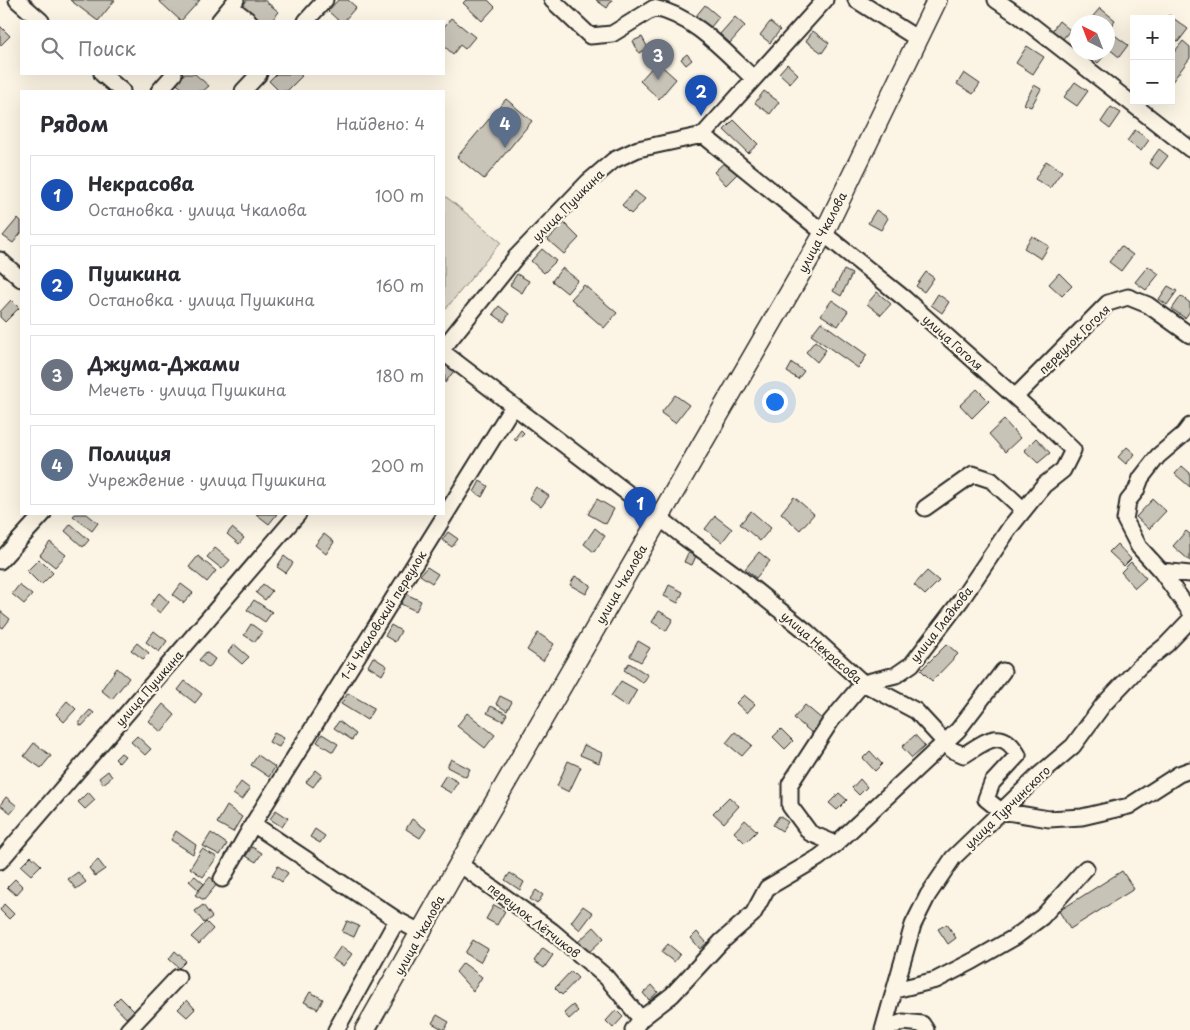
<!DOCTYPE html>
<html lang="ru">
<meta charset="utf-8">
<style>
body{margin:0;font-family:"Playpen Sans",sans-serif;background:#f2f2f3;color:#2b2b33}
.controls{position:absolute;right:15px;top:15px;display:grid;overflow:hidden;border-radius:0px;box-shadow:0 5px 20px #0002}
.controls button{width:45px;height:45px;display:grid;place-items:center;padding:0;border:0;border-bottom:1px solid #e1e1e2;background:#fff;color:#2b2b33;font:25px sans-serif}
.compass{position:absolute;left:1070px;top:15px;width:45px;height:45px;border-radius:50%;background:#fff;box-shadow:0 5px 20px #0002;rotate:318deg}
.you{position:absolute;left:774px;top:401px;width:18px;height:18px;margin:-12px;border:4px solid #fff;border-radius:50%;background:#1a73e8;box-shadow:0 0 0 8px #1a73e833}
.badge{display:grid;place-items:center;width:32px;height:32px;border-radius:50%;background:#1f6fb2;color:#fff;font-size:16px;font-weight:700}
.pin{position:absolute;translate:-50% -41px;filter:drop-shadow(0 1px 2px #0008)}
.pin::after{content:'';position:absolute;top:26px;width:18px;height:15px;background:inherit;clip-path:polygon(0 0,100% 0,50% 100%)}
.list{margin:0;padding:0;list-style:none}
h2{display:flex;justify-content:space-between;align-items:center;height:65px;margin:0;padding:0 20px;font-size:21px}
h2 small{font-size:16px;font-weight:400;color:#7c7c81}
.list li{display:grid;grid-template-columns:32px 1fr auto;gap:15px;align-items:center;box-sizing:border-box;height:80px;margin:0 10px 10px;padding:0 10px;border:1px solid #e1e1e2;border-radius:0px}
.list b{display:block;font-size:19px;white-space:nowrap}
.list p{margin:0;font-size:16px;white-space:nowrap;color:#7c7c81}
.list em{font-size:16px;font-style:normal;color:#7c7c81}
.icon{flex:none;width:28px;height:28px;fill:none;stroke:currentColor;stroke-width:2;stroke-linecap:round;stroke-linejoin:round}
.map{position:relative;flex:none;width:1190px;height:1030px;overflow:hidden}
.search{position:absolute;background:#fff;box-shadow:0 5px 20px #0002;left:20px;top:20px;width:425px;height:55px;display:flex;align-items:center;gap:12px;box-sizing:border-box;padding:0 18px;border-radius:0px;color:#7c7c81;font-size:19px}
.panel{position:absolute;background:#fff;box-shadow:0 5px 20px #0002;left:20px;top:90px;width:425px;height:425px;border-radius:0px}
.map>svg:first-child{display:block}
.green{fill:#ded8ca;stroke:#84827a}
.building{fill:#c8c3b7;stroke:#2b2b2b}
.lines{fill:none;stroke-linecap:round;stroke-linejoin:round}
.minor-casing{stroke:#2b2b2b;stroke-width:19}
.major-casing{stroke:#2b2b2b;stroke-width:22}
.minor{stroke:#fcf5e5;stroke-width:15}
.major{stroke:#fcf5e5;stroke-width:19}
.labels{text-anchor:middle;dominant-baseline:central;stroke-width:4.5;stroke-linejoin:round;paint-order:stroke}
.street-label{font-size:12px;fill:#2b2b2b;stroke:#fcf5e5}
</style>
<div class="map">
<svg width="1190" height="1030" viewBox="0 0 1190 1030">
<rect width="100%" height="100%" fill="#fcf5e5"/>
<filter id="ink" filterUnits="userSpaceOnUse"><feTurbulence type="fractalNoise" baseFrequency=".02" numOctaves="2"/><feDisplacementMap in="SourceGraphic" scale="10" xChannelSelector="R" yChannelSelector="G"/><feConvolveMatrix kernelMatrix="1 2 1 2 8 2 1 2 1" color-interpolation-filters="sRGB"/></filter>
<g filter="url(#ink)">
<path class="green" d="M444,195L501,242L444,311Z"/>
<path class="building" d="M70,0H115L98,21Z
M158,0H200L181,21Z
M247,0H264L279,12L271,21H263L243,6Z
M338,0H348L356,7L344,21H339L328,11Z
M466,0H488L495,7L482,21L463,3Z
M596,0H612L607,8Z
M705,5L719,17L710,28L696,16Z
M1100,8L1115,20L1108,30V22H1088Z
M1169,15L1188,29L1178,42L1171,37V19H1166Z
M735,17L745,26L730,43L720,34Z
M451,18L475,37L465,49L460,45L453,54L444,46V27Z
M1059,21L1070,30L1062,40L1051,32Z
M770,22L780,30L770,43L760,35Z
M0,26L10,36L0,46Z
M813,31L829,43L822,53L806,41Z
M1109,31L1128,45L1119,57L1108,48V33Z
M642,37L648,48L639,53L633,41Z
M1183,41L1190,47V58L1171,83V56Z
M1027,46L1044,57L1033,74L1016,63Z
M1098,52L1104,56L1098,63L1093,58Z
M687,54L692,60L686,65L681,59Z
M657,62L676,79L659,99L640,81Z
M787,64L798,74L790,83L779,73Z
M964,73L980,84L973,94L957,84Z
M178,74H195L209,86L203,91H185L172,80Z
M276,74H299L302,76L287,91H279L269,81Z
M1075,82L1088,91L1077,106L1064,97Z
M1034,85L1041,89L1031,107L1024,104Z
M764,91L779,102L770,114L755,103Z
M506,99L532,121L484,179L457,157Z
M1111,107L1121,113L1110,129L1101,122Z
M734,120L758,144L748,153L724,130Z
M1135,130L1149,140L1141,151L1127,141Z
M1159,149L1168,156L1158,169L1149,163Z
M728,159L740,171L726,185L714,172Z
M1046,161L1062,171L1050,188L1035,179Z
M635,191L645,199L631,214L622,205Z
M876,210L888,218L881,230L868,223Z
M18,218L21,221V233L13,243L3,236Z
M564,223L579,238L564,254L548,240Z
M1032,236L1049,246L1041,259L1024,248Z
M1121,246L1133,255L1121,271L1109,262Z
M542,249L556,261L544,273L531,261Z
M1148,266L1159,274L1146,290L1135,282Z
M562,268L578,280L567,293L552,281Z
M844,270L852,274L841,296L833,291Z
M926,272L934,278L924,292L916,286Z
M1059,273L1072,286L1062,296L1049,284Z
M517,274L529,281L522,293L510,285Z
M584,285L617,313L604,328L571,299Z
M1168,286L1177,291L1167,305L1159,299Z
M877,292L891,304L881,315L867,304Z
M938,294L949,302L942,313L931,305Z
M1181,296L1190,303V311L1185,318L1172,309Z
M11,300L19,308L5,322L0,317V312Z
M832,300L848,311L838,326L821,315Z
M499,306L509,314L504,322L493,314Z
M821,322L867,355L858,368L811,335Z
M815,341L826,350L817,362L806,352Z
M447,362L456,368L445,383L444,366Z
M792,363L804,371L798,379L787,372Z
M977,389L989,401L972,418L960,405Z
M675,395L689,405L675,423L661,413Z
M1004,420L1020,438L1005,452L989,434Z
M521,430L524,433L516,441L514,439Z
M1036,438L1050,453L1038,463L1024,450Z
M1127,447L1135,454L1126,464L1118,457Z
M1182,466L1190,473V487L1175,474Z
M480,481L488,486L482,497L474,492Z
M536,487L549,496L541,507L529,498Z
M794,497L814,514L800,530L781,513Z
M597,499L614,509L606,524L588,514Z
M1153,499L1166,511L1149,529L1136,517Z
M751,511L771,528L760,541L740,524Z
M75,514H87L98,523L92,531L73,516Z
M256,514H277L269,524Z
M715,516L732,529L722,542L705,529Z
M71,524L89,540L83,547L65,531Z
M232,528L244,538L239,544L227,534Z
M595,528L605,536L594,552L584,544Z
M1186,531L1190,534V561L1173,546Z
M448,532L458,539L452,547L442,540Z
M324,534L334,542L326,554L315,545Z
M50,542L66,555L55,567L40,555Z
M1117,544L1131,559L1124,566L1109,552Z
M215,548L230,560L222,569L207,557Z
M759,552L770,561L756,578L745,569Z
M688,553L696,556L692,565L684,562Z
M198,556L216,571L207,582L189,567Z
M284,556L293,563L286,573L277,567Z
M39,559L53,573L41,585L27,571Z
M1131,562L1146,578L1135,588L1121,572Z
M427,567L438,574L432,583L420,575Z
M927,571L939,581L925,595L914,585Z
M575,576L591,585L586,594L570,585Z
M181,584L193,593L184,603L173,595Z
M263,584L272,591L265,600L256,593Z
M19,585L32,595L24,604L12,594Z
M669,585L683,592L678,603L664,596Z
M159,593L169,602L160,613L150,605Z
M406,594L421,601L416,611L401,604Z
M254,600L272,612L265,622L247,610Z
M0,611L10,619L3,628L0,626Z
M659,611L673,619L666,631L652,622Z
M251,624L262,632L255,642L244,635Z
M391,625L401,631L395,642L385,636Z
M154,631L167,641L159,652L146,642Z
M538,633L554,644L543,661L527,650Z
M638,641L650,648L641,662L630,656Z
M137,643L149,653L143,659L131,650Z
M234,644L249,657L242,664L228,652Z
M947,644L958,654L932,681L921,670Z
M206,652L215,659L209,668L199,660Z
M373,657L387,666L382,675L368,666Z
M629,663L648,675L643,683L624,670Z
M117,668L129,678L112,699L101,690Z
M185,681L202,694L195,703L178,690Z
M621,681L637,690L627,707L611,696Z
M348,693L374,708L367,720L341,704Z
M744,695L755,704L747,713L736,703Z
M500,696L512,702L507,711L496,704Z
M67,701L76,709L64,722L56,714Z
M163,704L175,715L161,732L149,721Z
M805,705L823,720L812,733L794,718Z
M491,706L507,714L503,721L487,713Z
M90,710L94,713L82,726L78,723Z
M467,713L495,735L485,748L457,726Z
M339,721L356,734L352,740L334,728Z
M781,729L793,741L785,749L773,737Z
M735,732L752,745L742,756L726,743Z
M274,733L284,738L279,747L269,742Z
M322,734L338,744L333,752L317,742Z
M915,735L925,746L912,758L902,747Z
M137,736L151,749L145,755L131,742Z
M34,743L51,756L41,768L24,756Z
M584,745L602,753L599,763L580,755Z
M870,751L882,764L875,771L863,758Z
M121,753L125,756L119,763L115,759Z
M258,755L275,767L269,777L251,765Z
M451,759L470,769L466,777L447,767Z
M568,761L581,767L569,792L557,786Z
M316,770L322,775L313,787L306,782Z
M108,771L112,777L103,784L99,778Z
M446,775L458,782L451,793L439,786Z
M860,779L867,787L859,795L852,788Z
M241,782L250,789L242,800L233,794Z
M88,792L95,800L85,809L78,802Z
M839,793L847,800L837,810L829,803Z
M6,797L17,806L11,813L0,805Z
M729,797L739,806L724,823L713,813Z
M227,806L242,817L233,832L217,823Z
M276,810L288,818L282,827L270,819Z
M779,816L788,822L782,831L773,825Z
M412,819L426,829L420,838L406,829Z
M745,820L757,831L745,843L734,832Z
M315,829L325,836L320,843L310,837Z
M176,831L196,845L193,854L171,840Z
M211,833L227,844L220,855L203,846Z
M252,847L262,853L256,862L246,856Z
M202,849L217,857L203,877L190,868Z
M31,856L41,865L31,875L21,866Z
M98,860L105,869L95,876L89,868Z
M278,866L288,873L282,882L272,875Z
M1122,871L1134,889L1070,929L1059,911Z
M78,872L86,882L76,889L68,879Z
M510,873L524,882L520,890L505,880Z
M195,876L204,884L199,890L189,881Z
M210,877L218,883L204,900L195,895Z
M15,879L23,887L16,895L7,887Z
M536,890L543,895L537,904L530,899Z
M4,904L14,914L9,919L0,910Z
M203,905L212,917L204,923L195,911Z
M494,905L505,911L497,925L486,919Z
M583,906L593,913L580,930L571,922Z
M347,921L359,926L354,937L342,932Z
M206,922L213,929L199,944L191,937Z
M947,924L956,938L948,944L938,929Z
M594,927L604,938L588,953L578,942Z
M697,932L707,943L700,949L691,938Z
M473,940L488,949L480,962L465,953Z
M668,944L680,954L674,962L661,952Z
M341,946L352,954L343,966L332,959Z
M543,948L553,955L544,968L534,961Z
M175,951L186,961L179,968L169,959Z
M463,963L482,977L473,991L456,972Z
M571,971L578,978L562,995L555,988Z
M652,985L658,992L649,1000L643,993Z
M310,992L323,999L318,1009L304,1002Z
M120,997L134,1011L126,1018L113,1004Z
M187,1000L195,1009L187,1017L178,1009Z
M573,1005L578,1011L569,1019L564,1013Z
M616,1010L623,1017L613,1028L606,1021Z
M437,1015L449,1022L444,1030L432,1023Z"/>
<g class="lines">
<defs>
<path id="minor" d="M17,0L41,21
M552,0L590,36L612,34L654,8C694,16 724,51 753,78
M856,0L918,39
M996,0L1021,17L1190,149
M231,7L249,21
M219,21L236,0
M306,21L325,0
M102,74L122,91
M159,91L174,74
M243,91L259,74
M703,135L824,233
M829,238L905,299L1051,429L1073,450L1063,470L1044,485L1011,526L961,600L912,664L896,675L863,683L831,721L790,784V806L810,833L836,844
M0,260L21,279
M444,347L516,257L588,182L614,160L638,149L703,135L825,0
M444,353L659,517
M1015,397L1108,303L1128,297L1148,305L1190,335
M1190,426L1184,434L1158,456L1141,478L1136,491L1128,501L1125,520L1139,547L1161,571L1190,611
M925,508L973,474L991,480L1024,510
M665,522L684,537L736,575L807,632L863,683L916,711L952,750L964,755C985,742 1002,726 1018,755L992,783L986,799L1001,811L1049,819L1082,817L1129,806L1179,774L1190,770
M0,561L43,514
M1161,571L1190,574
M253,824L397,920L420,932
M0,861L298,514
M465,868L552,931L606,977L641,1019
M222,879L253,824L513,406
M895,990L936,980L973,961L1015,937L1042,917L1086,868
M884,1029L903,1022L922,1024L926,1030
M128,1030L178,977
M336,1030L397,920
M633,1030L641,1019L672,995L721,942L753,914L767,888L818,858L836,844L958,730L1003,671
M883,1030L913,925L928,895L953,858L1039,775L1073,746L1103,705L1139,667L1166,645L1190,620"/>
<path id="major" d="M365,1030L459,864L824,233L937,0"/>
</defs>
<use href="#minor" class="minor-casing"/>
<use href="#major" class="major-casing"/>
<use href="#minor" class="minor"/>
<use href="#major" class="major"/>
</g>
</g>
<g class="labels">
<g class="street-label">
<text transform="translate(568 205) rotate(-45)">улица Пушкина</text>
<text transform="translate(822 232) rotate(-62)">улица Чкалова</text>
<text transform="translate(1074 339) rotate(-44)">переулок Гоголя</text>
<text transform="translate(953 342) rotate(42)">улица Гоголя</text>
<text transform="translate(621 584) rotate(-60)">улица Чкалова</text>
<text transform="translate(383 615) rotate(-58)">1-й Чкаловский переулок</text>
<text transform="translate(941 624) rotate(-52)">улица Гладкова</text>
<text transform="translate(822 647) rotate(41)">улица Некрасова</text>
<text transform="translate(149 688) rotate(-49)">улица Пушкина</text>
<text transform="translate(1007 807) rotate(-44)">улица Турчинского</text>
<text transform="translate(534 920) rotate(38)">переулок Лётчиков</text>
<text transform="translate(419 935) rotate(-61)">улица Чкалова</text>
</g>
</g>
</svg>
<div class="controls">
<button>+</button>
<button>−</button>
</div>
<svg class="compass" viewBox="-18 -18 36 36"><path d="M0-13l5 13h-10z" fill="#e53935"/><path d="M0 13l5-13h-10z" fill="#7c7c81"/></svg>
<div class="you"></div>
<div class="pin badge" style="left:640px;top:528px;background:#1a4fb4">1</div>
<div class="pin badge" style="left:701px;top:116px;background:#1a4fb4">2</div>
<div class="pin badge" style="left:658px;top:80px;background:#6b7280">3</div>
<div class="pin badge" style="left:505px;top:148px;background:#5c6f8a">4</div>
<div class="search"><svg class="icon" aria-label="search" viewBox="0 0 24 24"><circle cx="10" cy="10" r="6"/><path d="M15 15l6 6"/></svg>Поиск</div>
<section class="panel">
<h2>Рядом<small>Найдено: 4</small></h2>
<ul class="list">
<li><span class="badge" style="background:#1a4fb4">1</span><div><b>Некрасова</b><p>Остановка · улица Чкалова</p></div><em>100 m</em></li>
<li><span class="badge" style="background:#1a4fb4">2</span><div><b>Пушкина</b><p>Остановка · улица Пушкина</p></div><em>160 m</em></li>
<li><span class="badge" style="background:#6b7280">3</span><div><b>Джума-Джами</b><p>Мечеть · улица Пушкина</p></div><em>180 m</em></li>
<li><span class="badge" style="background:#5c6f8a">4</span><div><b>Полиция</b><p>Учреждение · улица Пушкина</p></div><em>200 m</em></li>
</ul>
</section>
</div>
